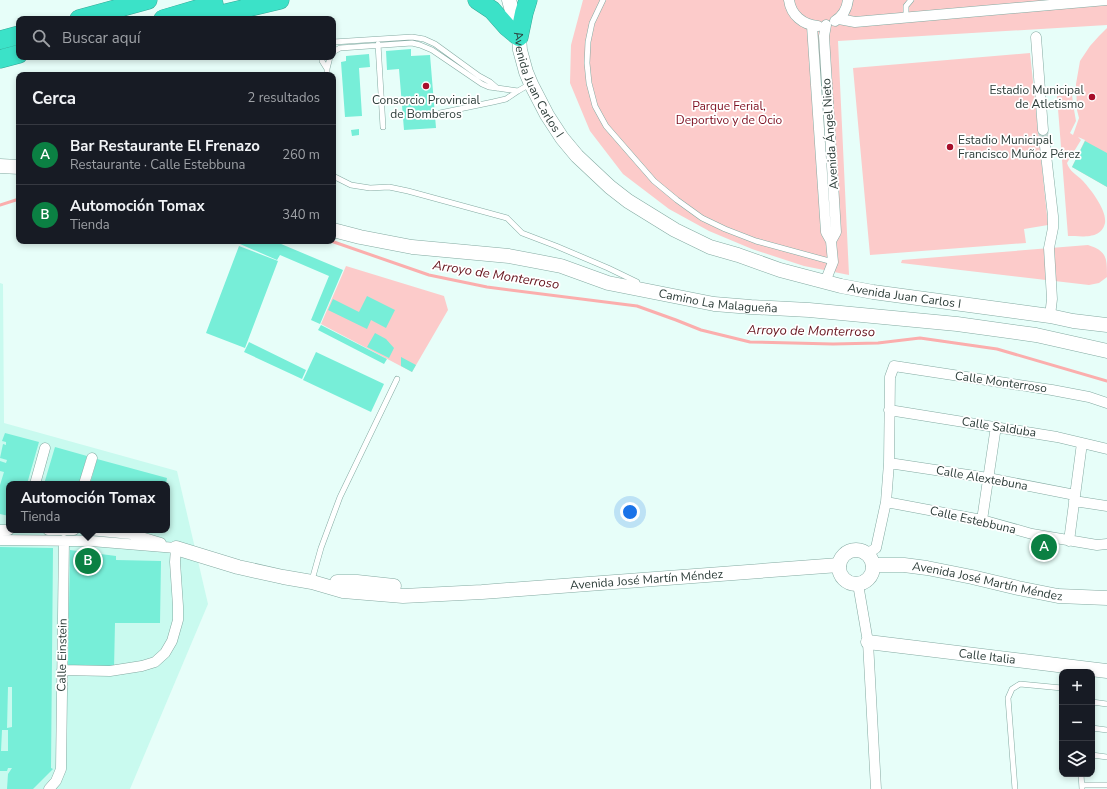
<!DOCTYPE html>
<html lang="es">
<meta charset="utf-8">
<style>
body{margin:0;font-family:"Nunito Sans",sans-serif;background:#20242c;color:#f1f3f6}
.controls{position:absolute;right:12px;bottom:12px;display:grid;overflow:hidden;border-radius:8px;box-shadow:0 2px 6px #0003}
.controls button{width:36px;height:36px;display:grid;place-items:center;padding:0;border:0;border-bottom:1px solid #363941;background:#171b24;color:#f1f3f6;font:20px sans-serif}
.you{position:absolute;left:630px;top:512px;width:14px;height:14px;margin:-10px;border:3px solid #fff;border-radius:50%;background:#1a73e8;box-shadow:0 0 0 6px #1a73e833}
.badge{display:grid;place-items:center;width:26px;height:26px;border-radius:50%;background:#0b8043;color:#fff;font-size:13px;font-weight:700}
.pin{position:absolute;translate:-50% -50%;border:2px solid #fff;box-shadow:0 1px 4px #0006}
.popup{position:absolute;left:6px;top:481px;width:164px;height:52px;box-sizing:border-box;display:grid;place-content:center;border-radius:8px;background:#171b24;filter:drop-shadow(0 1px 3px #0005);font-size:13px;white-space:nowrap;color:#9ea1a6}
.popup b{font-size:15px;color:#f1f3f6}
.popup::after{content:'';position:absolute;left:50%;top:100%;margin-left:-8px;border:8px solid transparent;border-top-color:#171b24}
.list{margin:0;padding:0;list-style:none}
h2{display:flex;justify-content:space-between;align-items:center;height:52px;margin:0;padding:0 16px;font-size:17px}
h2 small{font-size:13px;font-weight:400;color:#9ea1a6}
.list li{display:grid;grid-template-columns:26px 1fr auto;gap:12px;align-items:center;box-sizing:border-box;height:60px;padding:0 16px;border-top:1px solid #363941}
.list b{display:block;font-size:15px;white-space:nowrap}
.list p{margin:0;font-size:13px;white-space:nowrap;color:#9ea1a6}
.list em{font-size:13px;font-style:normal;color:#9ea1a6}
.icon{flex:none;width:22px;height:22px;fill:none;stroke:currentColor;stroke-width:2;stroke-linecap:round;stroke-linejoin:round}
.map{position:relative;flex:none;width:1107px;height:789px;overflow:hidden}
.search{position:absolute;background:#171b24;box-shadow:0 2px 6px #0003;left:16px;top:16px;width:320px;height:44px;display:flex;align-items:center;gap:10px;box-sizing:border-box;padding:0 14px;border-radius:8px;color:#9ea1a6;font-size:15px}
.panel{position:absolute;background:#171b24;box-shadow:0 2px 6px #0003;left:16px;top:72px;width:320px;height:172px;border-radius:8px}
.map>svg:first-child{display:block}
.built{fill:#c9faef;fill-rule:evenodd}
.green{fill:#fccbca}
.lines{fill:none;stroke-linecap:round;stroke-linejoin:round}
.stream{stroke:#fbaead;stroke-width:3}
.building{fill:#77eed8;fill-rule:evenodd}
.street-tunnel{stroke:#c2d7d3;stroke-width:10;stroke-dasharray:10 5;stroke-linecap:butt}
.lane-casing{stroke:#84aaa2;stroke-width:6}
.street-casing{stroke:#84aaa2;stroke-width:11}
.secondary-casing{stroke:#84aaa2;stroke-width:15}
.highway-casing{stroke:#36a896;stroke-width:19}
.lane{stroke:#fff;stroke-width:5}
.street{stroke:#fff;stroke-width:10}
.secondary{stroke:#fff;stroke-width:14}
.highway{stroke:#3be2c8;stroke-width:18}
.poi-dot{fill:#a70e2a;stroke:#fff;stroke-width:1.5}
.labels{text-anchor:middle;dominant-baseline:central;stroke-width:3.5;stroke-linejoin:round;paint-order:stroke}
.poi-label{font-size:12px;fill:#2d3d39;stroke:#fff;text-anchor:end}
.street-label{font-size:12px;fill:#2d3d39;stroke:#fff}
.park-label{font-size:12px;fill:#7e0f20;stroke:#fff}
.water-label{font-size:13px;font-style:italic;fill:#65131c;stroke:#fff}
</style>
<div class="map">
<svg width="1107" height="789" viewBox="0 0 1107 789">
<rect width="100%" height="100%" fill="#e7fef9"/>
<path class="built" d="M0,283L3,284L4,423L177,471L208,604L130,789H0ZM9,484H167V530H9Z"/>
<path class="green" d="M583,0H1107V25L838,41L849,275L804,266L752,249L709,231L669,209L623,174L590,131L570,83L571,45Z
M1107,28V187L1072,167L1085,140L1078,137L1081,140L1067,163C1069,171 1077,175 1083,181C1091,190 1107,210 1105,223C1101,240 1082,236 1068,236L1057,96L1072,94L1073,104L1076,121L1070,133L1073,135L1079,118L1077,110L1076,84L1080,61L1090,46L1099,36Z
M1030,53L1048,225L1024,229L1026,243L870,255L853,68Z
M1088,245C1107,251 1107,258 1107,277L1099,283L1089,285L901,263L902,260Z
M346,266L444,296L448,310L412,372L321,324Z"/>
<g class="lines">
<path class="stream" d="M0,205L19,199
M331,241L429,275L487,287L637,306L676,320L701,330L750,342L833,344L878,343L920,338L997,349L1107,381"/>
</g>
<path class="building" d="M411,49V56L430,55L436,128L404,130L399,69L387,70L386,51Z
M369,54L370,67L359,68L362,116L345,117L341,62L346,61V56Z
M359,129V135L352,136L351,130Z
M1085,141L1107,153V187L1072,167Z
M241,241H274L343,270L320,324L311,320L329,276L280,255L277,260L240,244Z
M239,246L278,261L245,348L206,333Z
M367,296L395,310L386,328L371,320L367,329L328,310L333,299L359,312Z
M321,325L387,359L384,364L318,330Z
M375,333L386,339L394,348L389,358L367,347Z
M249,342L306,370L302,379L244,352Z
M316,352L384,384L371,412L303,380Z
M401,357L416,365L412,372L401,366Z
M5,433L39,442L27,484H9V516L0,514V485L4,472L0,471V461L6,463L7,460L0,458L3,444L6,445V442L2,441Z
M55,447L87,456L79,484H44Z
M97,459L167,478L166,484H90Z
M0,547L53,548L51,768L53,769L33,789H7L8,774L12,768H8L7,771H0ZM8,687H12V727L7,728ZM2,730H8V751H1Z
M70,550L116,556V560L161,561L160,623H115L114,669L68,668Z"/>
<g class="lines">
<path class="street-tunnel" d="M1043,130L1045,146"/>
<defs>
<path id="lane" d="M603,0L592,23L588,42L587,63L589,83L595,106L606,126L654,181L677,200L702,218L725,229L756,241L833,262
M906,17V6L911,0
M333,42L412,37L424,39L435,44L479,76L490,82L497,88
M378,44L383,127
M333,52L340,48L412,43L420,45L432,50L482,84L489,87L497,88L518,91L530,84
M322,57V61L327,69
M327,75V69L330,57
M440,113L493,102L506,99L518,91
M333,176L351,185L370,188L389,187L408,191L507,218L522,233L556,246L608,268L637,282L638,286
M312,580L321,548L340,497L397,379
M1092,702L1107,704
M1092,728L1107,730
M1092,755L1107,757
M1081,774L1082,789
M1082,785H1107
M1015,789L1008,698L1012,689L1020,684L1062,688"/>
<path id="street" d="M789,0C791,15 803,25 818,26
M839,19L855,22L1107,0
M835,21C843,16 847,9 848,0
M826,25L824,36L836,232L831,241
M812,26L826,232L831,241L833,262L825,282
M1036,37L1043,130
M1045,146L1053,216V228L1049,248L1052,299L1050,316
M889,410L1057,437L1107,449
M889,463L988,478L1075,495
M35,484L45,448
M84,484L92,458
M1074,501L1107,506
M886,502L982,520L1032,534L1097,545L1107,544
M982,520L996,426
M0,530H9
M48,530H74
M89,530L131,534L161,543
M0,540L91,541L176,548
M1069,541L1082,443
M867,554L876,548L886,502L889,463L890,377L894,366L1052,390L1089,397L1107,403
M858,584L868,642L876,789
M62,670L110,671L142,666L155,662L165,653L172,641L178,620V606L175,562L176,548
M49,789L56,781L61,769L64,540"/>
<g id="secondary">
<path id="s1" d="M509,0L519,37L520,50L526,72L531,84L547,115L562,138L577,156L610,187L628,201L675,230L710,247L738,255L780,270L841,286L873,292L1050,316L1073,321L1107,325"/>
<path d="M0,166L19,167"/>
<path id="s2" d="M333,230L360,237L412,247L509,256L561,266L608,283L714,304L751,307L809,310L957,324L1036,335L1107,351"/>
<path id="s3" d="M176,548L238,567L283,577L312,582L343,591L403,596L482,592L839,565"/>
<circle cx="856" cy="567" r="17"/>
<path id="s4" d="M873,565H904L927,568L972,577L1018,588L1058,596L1107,598"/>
<path d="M337,582H357L394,586"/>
<path id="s5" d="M868,642L1107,671"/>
</g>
<path id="highway" d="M477,0L492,10L507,27L519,37L524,13L528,0
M79,19L148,0
M163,19L214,4
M201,19L280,0
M0,40L19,35
M0,59L19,54"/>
</defs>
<use href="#lane" class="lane-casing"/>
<use href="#street" class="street-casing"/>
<use href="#secondary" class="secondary-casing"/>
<use href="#highway" class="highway-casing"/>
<use href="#lane" class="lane"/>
<use href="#street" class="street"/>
<use href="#secondary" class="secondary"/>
<use href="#highway" class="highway"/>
</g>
<g class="poi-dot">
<circle cx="426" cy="86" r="4"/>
<circle cx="1092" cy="97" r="4"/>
<circle cx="950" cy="147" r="4"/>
</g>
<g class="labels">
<g class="poi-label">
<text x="1084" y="90">Estadio Municipal<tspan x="1084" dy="14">de Atletismo</tspan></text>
<text x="426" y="100" text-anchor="middle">Consorcio Provincial<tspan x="426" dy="14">de Bomberos</tspan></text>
<text x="958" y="140" text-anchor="start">Estadio Municipal<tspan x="958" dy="14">Francisco Muñoz Pérez</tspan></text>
</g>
<g class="street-label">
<text stroke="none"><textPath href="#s1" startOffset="90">Avenida Juan Carlos I</textPath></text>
<text transform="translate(830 134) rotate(-94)">Avenida Ángel Nieto</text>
<text stroke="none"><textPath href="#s1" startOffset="536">Avenida Juan Carlos I</textPath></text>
<text stroke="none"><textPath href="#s2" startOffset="393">Camino La Malagueña</textPath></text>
<text transform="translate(1001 382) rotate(8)">Calle Monterroso</text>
<text transform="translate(999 427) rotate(9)">Calle Salduba</text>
<text transform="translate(982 478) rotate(10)">Calle Alextebuna</text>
<text transform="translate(973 520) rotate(13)">Calle Estebbuna</text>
<text stroke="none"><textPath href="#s3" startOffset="477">Avenida José Martín Méndez</textPath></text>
<text stroke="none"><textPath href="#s4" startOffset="116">Avenida José Martín Méndez</textPath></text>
<text transform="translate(62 655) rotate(-89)">Calle Einstein</text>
<text stroke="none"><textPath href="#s5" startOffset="120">Calle Italia</textPath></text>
</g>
<g class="park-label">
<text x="729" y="106">Parque Ferial,<tspan x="729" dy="14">Deportivo y de Ocio</tspan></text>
</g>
<g class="water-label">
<text transform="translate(496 275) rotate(9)">Arroyo de Monterroso</text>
<text transform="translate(811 331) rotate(1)">Arroyo de Monterroso</text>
</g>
</g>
</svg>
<div class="controls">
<button>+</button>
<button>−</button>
<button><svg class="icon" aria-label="layers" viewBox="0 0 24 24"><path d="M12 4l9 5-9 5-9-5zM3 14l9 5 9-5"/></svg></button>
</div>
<div class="you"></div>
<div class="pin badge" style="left:1044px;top:547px">A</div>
<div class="pin badge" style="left:88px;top:561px">B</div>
<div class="popup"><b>Automoción Tomax</b>Tienda</div>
<div class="search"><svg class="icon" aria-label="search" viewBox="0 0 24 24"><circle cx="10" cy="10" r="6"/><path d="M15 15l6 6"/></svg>Buscar aquí</div>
<section class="panel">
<h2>Cerca<small>2 resultados</small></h2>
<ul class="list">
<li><span class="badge">A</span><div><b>Bar Restaurante El Frenazo</b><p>Restaurante · Calle Estebbuna</p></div><em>260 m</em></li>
<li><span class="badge">B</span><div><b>Automoción Tomax</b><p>Tienda</p></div><em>340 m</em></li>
</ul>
</section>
</div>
